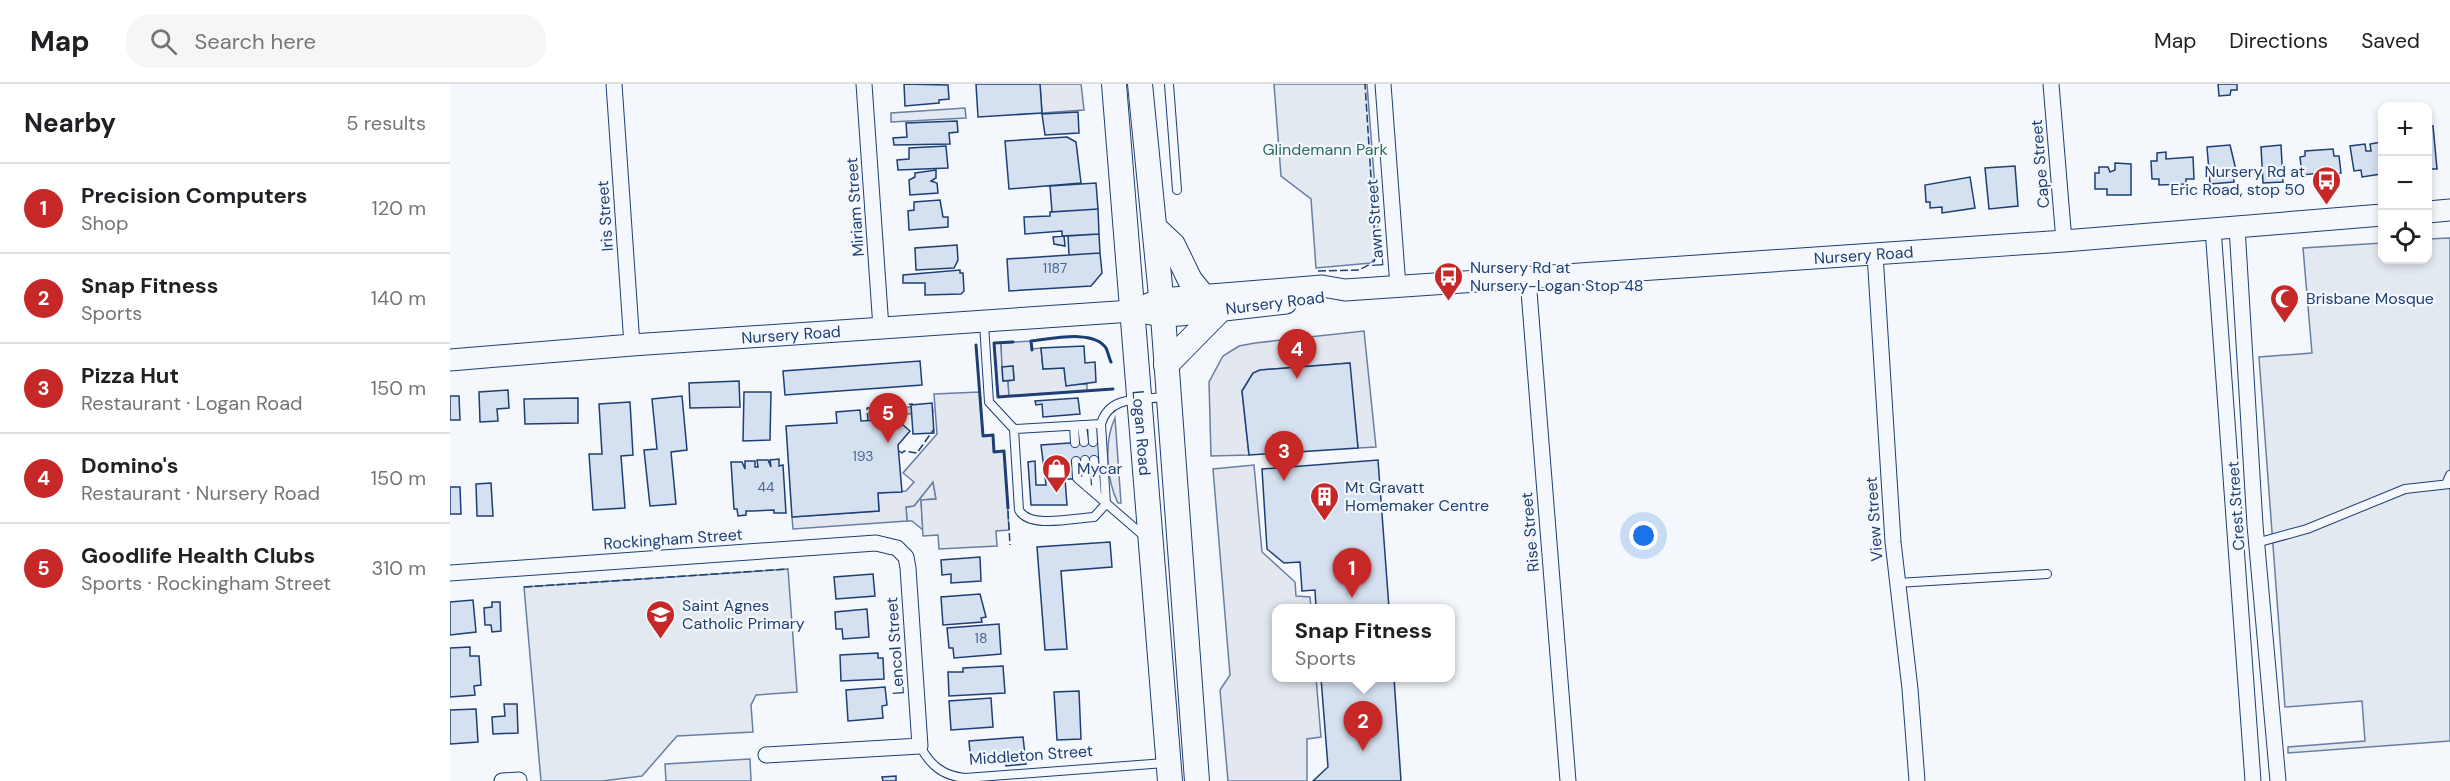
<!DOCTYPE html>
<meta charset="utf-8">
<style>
body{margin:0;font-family:"DM Sans",sans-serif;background:#f6f6f6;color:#202124}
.controls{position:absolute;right:18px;top:18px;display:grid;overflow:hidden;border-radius:12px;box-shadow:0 3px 9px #0003}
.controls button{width:54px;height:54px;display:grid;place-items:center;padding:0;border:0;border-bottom:2px solid #e0e0e0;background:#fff;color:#202124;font:30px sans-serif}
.you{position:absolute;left:1194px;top:452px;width:21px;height:21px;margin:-15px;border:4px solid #fff;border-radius:50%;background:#1a73e8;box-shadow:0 0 0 9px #1a73e833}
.badge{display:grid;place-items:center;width:39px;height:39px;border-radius:50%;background:#c62828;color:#fff;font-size:20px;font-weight:700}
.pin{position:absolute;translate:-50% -50px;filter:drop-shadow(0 2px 3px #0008)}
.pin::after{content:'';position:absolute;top:32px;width:21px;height:18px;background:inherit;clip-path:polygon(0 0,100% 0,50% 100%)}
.popup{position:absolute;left:822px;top:520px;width:183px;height:78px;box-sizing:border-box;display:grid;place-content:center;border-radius:12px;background:#fff;filter:drop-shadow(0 2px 4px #0005);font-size:20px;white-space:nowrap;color:#757577}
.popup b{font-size:22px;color:#202124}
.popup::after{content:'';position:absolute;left:50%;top:100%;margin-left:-12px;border:12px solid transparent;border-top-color:#fff}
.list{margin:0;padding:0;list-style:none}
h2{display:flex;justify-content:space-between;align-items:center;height:78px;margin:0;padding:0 24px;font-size:26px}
h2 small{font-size:20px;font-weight:400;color:#757577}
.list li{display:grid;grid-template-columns:39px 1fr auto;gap:18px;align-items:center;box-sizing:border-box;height:90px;padding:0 24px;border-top:2px solid #e0e0e0}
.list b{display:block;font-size:22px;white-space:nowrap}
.list p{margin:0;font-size:20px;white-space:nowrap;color:#757577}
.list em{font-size:20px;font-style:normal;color:#757577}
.icon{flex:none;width:33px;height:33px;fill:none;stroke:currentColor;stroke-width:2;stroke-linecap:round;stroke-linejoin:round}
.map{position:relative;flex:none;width:2000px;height:697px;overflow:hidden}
header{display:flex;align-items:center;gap:36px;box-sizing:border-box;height:84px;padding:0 30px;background:#fff;border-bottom:2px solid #e0e0e0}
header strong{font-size:28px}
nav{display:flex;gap:33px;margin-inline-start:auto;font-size:21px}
.search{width:420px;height:54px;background:#f6f6f6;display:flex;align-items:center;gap:15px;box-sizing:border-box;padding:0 21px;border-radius:24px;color:#757577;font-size:22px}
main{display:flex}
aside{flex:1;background:#fff}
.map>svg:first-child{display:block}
.green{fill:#e3e9f0;stroke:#687fa3;stroke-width:1.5}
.parking{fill:#e3e8f0;stroke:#687fa3;stroke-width:1.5}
.water{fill:#cfd7e4;stroke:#687fa3;stroke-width:1.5}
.building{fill:#d5e0f0;stroke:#1d3f73;stroke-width:1.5}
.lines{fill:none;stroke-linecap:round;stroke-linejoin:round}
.lane-casing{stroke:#1d3f73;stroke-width:10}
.street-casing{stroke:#1d3f73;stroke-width:17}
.secondary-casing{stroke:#1d3f73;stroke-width:23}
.primary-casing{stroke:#1d3f73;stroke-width:26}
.lane{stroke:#f4f7fb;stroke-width:8}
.street{stroke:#f4f7fb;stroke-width:15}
.secondary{stroke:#f4f7fb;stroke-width:21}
.primary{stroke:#f4f7fb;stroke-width:24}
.fence{stroke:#1d3f73;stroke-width:1.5;stroke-dasharray:8 3;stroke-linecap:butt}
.wall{stroke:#1d3f73;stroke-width:3}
.labels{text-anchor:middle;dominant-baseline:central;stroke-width:4.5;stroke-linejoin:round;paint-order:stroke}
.number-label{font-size:14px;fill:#4b6792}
.park-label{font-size:16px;fill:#2c6c60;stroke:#f4f7fb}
.street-label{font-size:16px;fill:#1d3f73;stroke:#f4f7fb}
.poi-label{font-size:16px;fill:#1d3f73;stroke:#f4f7fb;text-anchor:start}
</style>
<header>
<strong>Map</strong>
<div class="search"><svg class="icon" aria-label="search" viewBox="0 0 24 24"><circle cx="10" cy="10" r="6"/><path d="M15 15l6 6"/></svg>Search here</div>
<nav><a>Map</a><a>Directions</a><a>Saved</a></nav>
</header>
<main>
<aside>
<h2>Nearby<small>5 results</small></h2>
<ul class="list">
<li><span class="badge">1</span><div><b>Precision Computers</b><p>Shop</p></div><em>120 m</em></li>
<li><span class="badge">2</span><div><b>Snap Fitness</b><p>Sports</p></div><em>140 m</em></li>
<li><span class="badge">3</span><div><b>Pizza Hut</b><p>Restaurant · Logan Road</p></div><em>150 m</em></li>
<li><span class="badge">4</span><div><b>Domino's</b><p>Restaurant · Nursery Road</p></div><em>150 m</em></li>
<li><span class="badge">5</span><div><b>Goodlife Health Clubs</b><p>Sports · Rockingham Street</p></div><em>310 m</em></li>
</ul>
</aside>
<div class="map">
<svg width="2000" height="697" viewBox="0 0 2000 697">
<rect width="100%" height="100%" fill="#f4f7fb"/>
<path class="green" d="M824,0H917L930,169L921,179L866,184L861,115L831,92Z
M515,24L516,34L441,38V29Z
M2000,154V657L1838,669V663L1915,657L1912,617L1835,623L1809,273L1862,269L1853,164L1932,159V176H1978V155Z
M544,259H551L553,297H558L559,312L548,313Z
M665,334L671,419H668C656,395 654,357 665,334Z
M483,398L486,415L471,416L473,446L462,437H457L456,423L464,422Z
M338,485L347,608L306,611L301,621L303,648L227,652L192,692L152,697H91L74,503Z
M300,675L301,697H216L215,680Z"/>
<path class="parking" d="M590,0H631L634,26L592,29Z
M914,247L926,363L908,364L899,279L810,286L803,289L792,307L799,371L761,372L759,298L773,272L789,262L805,259Z
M581,257L582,265L591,264L593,285L614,284L616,301L637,300V307L559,312L558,297L564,296L563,282L552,283L551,259Z
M530,308L533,351H543L544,367H554L559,446L546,447L547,462L489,465L488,451L473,452L471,416L486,415L483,398L464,422L456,423L457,437L343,445L342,433L429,427L428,409L456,407L464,398L453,389L487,350L484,310Z
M804,381L812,468L845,498L846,512L860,513L861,524H826V594H866L871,653L857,655V697H778L770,606L780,591L763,385Z"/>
<path class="water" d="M482,321L483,328L421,333L420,326Z"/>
<path class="building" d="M454,0L498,1L499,15L489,16V19L455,22Z
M526,0H590L592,29L528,33Z
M1768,0H1787V6H1781L1780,11L1769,12Z
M628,28L629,49L595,51L592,30Z
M507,37L508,48L499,49L500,60L444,61L443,54L457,53L456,39Z
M1978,42H1983L1987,85H1978Z
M617,53L626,58L631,99L559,105L555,57Z
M1932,58L1931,90L1912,93L1911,86L1904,87L1900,62L1915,60L1916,67H1921L1920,60Z
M1780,61L1786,86L1783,87L1784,98L1760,100L1757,63Z
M1831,61L1833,98L1813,99L1811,63Z
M496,62L498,84L448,86L447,76L459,75V64Z
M1883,65L1884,72H1889L1891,89L1882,90V95H1871V89L1852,91L1850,73L1855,72V67Z
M1716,68V75L1743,73L1744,95H1736V100L1709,101V95H1702L1701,77H1707V69Z
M1665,79L1681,80V111H1657V105H1645V89H1649V83H1658L1660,88L1665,86Z
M1565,82L1568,122L1539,125L1535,84Z
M486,86V94L481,97L487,99L488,109L460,111L459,96L465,93V89Z
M1520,93L1525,124L1492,129V123L1480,124V118H1476L1475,101Z
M646,99L648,125L602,128L600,102Z
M490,116L493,133H498V143L459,146L458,127L464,126V118Z
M648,125L649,150L612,152V147L575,150L574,133L600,132V128Z
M649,150L650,169L619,171L618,152Z
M614,152L615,162L604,160L603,153Z
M507,161L508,176L504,184L466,186L465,164Z
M650,169L652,189L641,202L559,207L557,175Z
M510,186V189H513L514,207L511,210L475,211V199H453V191Z
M634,262L635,279L645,278L646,298L616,302L614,284L593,285L591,264Z
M470,277L472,301L335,311L333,287Z
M900,279L908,364L799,371L792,307L803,289L810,286Z
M563,282L564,296L553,297L552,283Z
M289,297L290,323L240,324L239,299Z
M58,306L59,324L47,325L48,337L30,338L29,308Z
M294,308H321L320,356L293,357Z
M0,312H9L10,336H0Z
M232,312L237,366L221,368L226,420L200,422L194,366L207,365L202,315Z
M128,314V339L75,340L74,315Z
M628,314L630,330L593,333L592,320L586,321L585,317Z
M180,318L183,371L171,372L175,424L143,426L139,370H152L149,320Z
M482,319L484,349L463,350L461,321Z
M410,326L411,337L446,335L460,347L448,361L452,408L428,409L429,427L342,433L336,342L387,339L386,328Z
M649,357L650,375L622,377L624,395H615L617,421H581L578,378L585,377L586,401H596L591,361Z
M329,375V382L333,381L336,429H324V426L303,427H296V431L288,432L287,425H284L281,378H292L295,385V377H305V383H308L307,376H318L321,383L320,376Z
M928,376L939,524H866L865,506L852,507L850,478L834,479L817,465L812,385Z
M41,399L43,432H27L26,400Z
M0,403H10L11,430H0Z
M660,458L662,483L611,487L617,565L595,566L587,463Z
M530,473L531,497L501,499V490L492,491L491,476Z
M423,490L425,512L386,515L384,493Z
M530,510L536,533L531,534L532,538L493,541L491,513Z
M23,516L26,548L0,551V518Z
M42,518H50L51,547L42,548L41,541H35L34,524L42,523Z
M417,525L419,553L393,555L392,545H386L385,528Z
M549,540L551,570L504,574L503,564H499L497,544Z
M20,563V572H29L31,601L24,602L25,611L0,613V564Z
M428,569V574H433L434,595L391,597L390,571Z
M553,582L555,609L499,612L498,588H513V584Z
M871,594H944L951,697H863L878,683Z
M435,603L437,621L432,622L433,634L398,637L396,606Z
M629,607L631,655L607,656L604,608Z
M541,614L543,643L501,646L499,617Z
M54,620H67L68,649L43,650L42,633L55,632Z
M26,625L28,658L0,660V626Z
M573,653L576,680L556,682V677L521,680L519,657Z
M446,692V697H433L432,693Z"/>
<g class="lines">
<defs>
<path id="lane" d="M719,0L727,106
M534,240L539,318L564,345L651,340
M632,341L634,358
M642,341L643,358
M624,342L625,359
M564,345L569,426C579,445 625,434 644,433L656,420L651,340C659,311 690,316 715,313
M635,376L637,403
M644,376L647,411
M626,377L627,394L694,452
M1996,400L2000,391
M1806,459L1857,445L1955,405L2000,400
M1447,499L1597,490
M470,662C480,681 493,692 515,694L715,679"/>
<path id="street" d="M164,0L182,261
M414,0L431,244
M933,0L948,203
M1601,0L1614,157
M1787,143L1805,441L1828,697
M1763,144L1803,697
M1425,170L1443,458L1460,605L1467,697
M1078,195L1118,697
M0,489L426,459L447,464L456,473L458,484L470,662L316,671
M52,697L69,696"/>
<g id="secondary">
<path d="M1978,128L2000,126"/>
<path id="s1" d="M682,227L711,215L872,202L895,206L1614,157L1932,131"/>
<path id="s2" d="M0,276L182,261L682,227L713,232L730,231L836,219"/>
</g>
<g id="primary">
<path id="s3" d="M664,0L720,697"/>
<path d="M690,0L713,232L747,697"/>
<path d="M706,145L723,161L740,196L753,212"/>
<path d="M716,281L769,227"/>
</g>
</defs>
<use href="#lane" class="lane-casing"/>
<use href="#street" class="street-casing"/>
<use href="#secondary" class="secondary-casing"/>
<use href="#primary" class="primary-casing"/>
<use href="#lane" class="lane"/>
<use href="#street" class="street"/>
<use href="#secondary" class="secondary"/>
<use href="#primary" class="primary"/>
<path class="fence" d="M868,187L909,186L924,178L926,171L915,0
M418,337L417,324L463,320
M449,367L452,369L454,367L467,369L484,345
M558,427L560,461
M74,503L338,485"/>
<path class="wall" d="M563,258L544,259L548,313L663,305
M526,261L533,352L543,351L544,368L554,367L558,424
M582,266L581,257C601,255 643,245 656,264C658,268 659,274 661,278"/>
</g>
<defs>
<symbol id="bus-pin" viewBox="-11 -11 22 30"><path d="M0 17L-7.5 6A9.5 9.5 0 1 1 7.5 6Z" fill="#c62828" stroke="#f4f7fb"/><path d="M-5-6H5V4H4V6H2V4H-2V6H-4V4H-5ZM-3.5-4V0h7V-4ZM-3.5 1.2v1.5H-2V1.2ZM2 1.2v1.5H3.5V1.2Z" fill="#fff"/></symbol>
<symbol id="mosque-pin" viewBox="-11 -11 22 30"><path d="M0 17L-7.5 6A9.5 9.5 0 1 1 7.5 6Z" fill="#c62828" stroke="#f4f7fb"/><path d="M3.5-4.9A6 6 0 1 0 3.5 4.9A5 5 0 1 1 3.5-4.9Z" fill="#fff"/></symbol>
<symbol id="shop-pin" viewBox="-11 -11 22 30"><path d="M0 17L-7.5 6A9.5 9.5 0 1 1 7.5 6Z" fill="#c62828" stroke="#f4f7fb"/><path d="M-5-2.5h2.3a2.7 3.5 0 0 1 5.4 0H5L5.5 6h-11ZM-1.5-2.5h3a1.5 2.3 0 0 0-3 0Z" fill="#fff"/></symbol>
<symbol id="building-pin" viewBox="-11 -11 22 30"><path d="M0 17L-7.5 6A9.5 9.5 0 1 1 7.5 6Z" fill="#c62828" stroke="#f4f7fb"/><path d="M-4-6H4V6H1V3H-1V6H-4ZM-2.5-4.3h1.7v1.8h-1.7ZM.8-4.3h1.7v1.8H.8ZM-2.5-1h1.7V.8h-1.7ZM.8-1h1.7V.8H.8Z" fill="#fff"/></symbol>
<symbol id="school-pin" viewBox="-11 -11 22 30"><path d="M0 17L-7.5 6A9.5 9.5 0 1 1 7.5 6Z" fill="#c62828" stroke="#f4f7fb"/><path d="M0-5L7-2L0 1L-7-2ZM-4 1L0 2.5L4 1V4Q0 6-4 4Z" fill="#fff"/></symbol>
</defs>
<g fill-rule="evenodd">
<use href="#bus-pin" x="1860" y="80" width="33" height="45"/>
<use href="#bus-pin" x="982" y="176" width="33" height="45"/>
<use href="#mosque-pin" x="1818" y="198" width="33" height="45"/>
<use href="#shop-pin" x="590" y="368" width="33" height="45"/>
<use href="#building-pin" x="858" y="396" width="33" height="45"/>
<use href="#school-pin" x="194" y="514" width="33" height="45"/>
</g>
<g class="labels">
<g class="number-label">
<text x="605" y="184">1187</text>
<text x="413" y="372">193</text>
<text x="316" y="403">44</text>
<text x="531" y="554">18</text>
</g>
<g class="park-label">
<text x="875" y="65">Glindemann Park</text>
</g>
<g class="street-label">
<text transform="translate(1590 80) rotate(-95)">Cape Street</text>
<text transform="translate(405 123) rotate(-94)">Miriam Street</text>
<text transform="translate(155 132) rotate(-94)">Iris Street</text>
<text transform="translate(925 139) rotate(-94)">Lawn Street</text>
<text stroke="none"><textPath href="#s1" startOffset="736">Nursery Road</textPath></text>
<text transform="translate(825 219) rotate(-7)">Nursery Road</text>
<text stroke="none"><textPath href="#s2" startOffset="342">Nursery Road</textPath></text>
<text stroke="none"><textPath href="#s3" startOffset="350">Logan Road</textPath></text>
<text transform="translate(1786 422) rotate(-94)">Crest Street</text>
<text transform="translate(1424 435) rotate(-94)">View Street</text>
<text transform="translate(1080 448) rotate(-95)">Rise Street</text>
<text transform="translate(223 455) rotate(-4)">Rockingham Street</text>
<text transform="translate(445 562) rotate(-94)">Lencol Street</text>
<text transform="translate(581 671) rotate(-4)">Middleton Street</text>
</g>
<g class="poi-label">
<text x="1855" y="87" text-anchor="end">Nursery Rd at<tspan x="1855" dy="18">Eric Road, stop 50</tspan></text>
<text x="1020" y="183">Nursery Rd at<tspan x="1020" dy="18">Nursery-Logan Stop 48</tspan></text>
<text x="1856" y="214">Brisbane Mosque</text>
<text x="627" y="384">Mycar</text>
<text x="895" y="403">Mt Gravatt<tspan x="895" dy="18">Homemaker Centre</tspan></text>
<text x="232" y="521">Saint Agnes<tspan x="232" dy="18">Catholic Primary</tspan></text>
</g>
</g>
</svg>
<div class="controls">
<button>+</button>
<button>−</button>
<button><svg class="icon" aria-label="locate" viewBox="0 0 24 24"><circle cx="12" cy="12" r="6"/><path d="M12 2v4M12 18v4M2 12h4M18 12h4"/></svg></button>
</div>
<div class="you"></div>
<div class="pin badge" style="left:902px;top:514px">1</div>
<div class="pin badge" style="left:913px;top:667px">2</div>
<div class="popup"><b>Snap Fitness</b>Sports</div>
<div class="pin badge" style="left:834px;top:397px">3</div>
<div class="pin badge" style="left:847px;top:295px">4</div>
<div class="pin badge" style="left:438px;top:359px">5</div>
</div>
</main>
